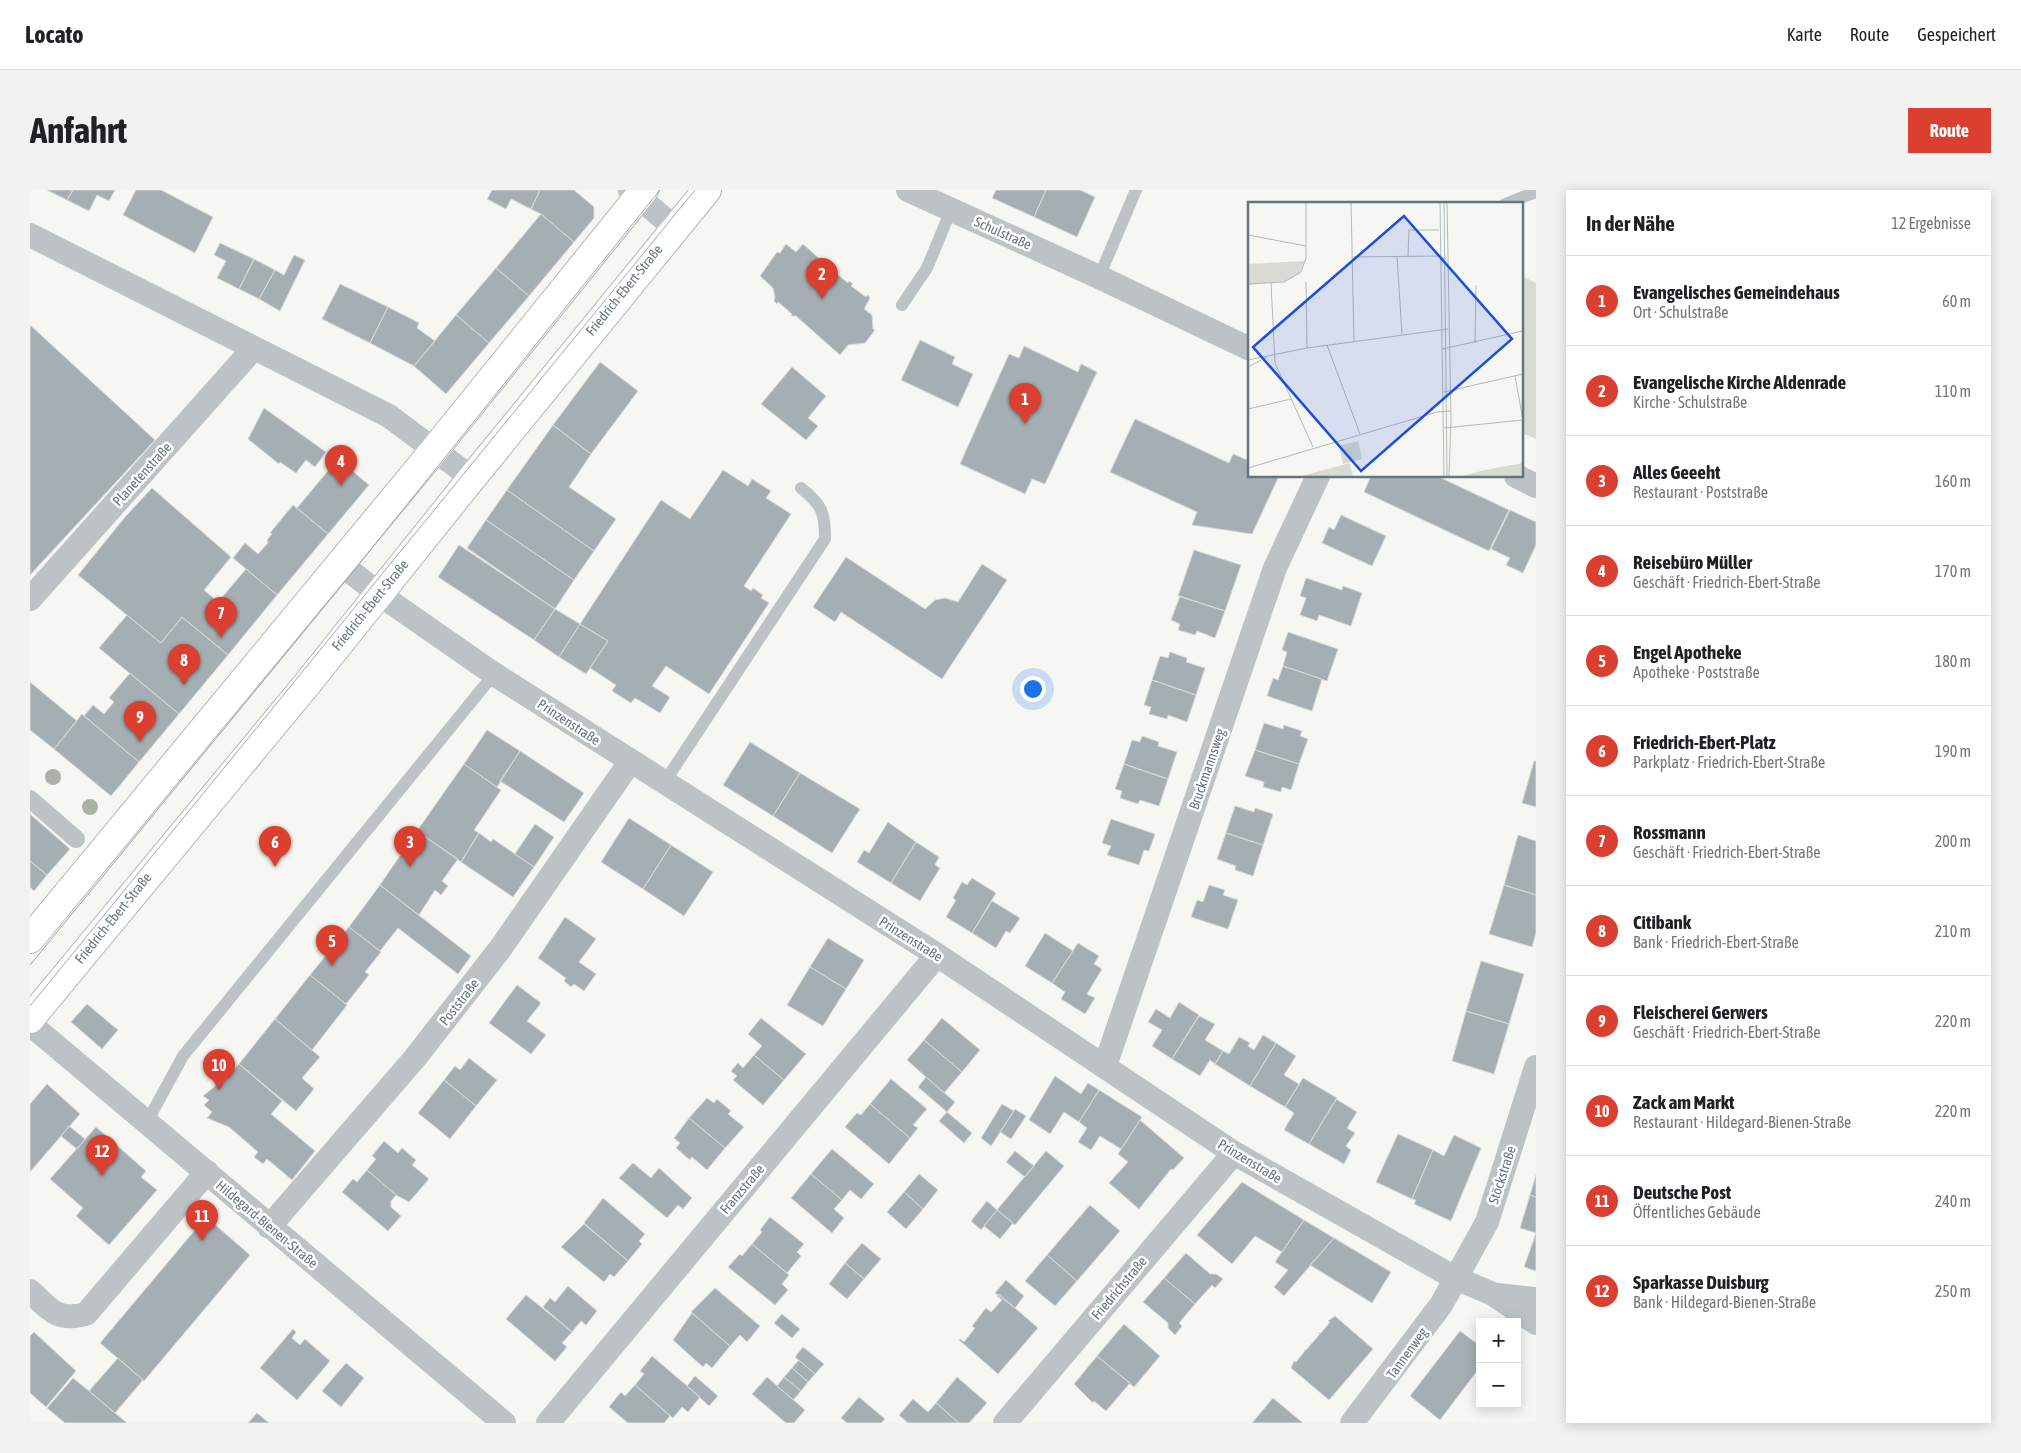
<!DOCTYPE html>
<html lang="de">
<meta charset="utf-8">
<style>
body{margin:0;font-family:"Asap Condensed",sans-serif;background:#f2f2f2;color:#202124}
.controls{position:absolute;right:15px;bottom:15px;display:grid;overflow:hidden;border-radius:0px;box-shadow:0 2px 12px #0003}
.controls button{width:45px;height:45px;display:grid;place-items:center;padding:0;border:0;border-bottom:1px solid #e0e0e0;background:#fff;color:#202124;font:25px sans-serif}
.you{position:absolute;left:1002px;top:498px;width:18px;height:18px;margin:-12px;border:4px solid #fff;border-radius:50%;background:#1a73e8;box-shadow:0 0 0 8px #1a73e833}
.badge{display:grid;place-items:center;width:32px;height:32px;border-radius:50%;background:#db3f2f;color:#fff;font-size:16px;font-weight:700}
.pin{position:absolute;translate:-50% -41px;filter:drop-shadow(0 1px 2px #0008)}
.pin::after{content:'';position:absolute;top:26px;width:18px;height:15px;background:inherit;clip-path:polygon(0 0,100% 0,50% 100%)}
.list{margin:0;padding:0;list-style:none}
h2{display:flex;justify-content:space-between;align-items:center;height:65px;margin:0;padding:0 20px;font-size:21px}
h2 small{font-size:16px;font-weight:400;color:#757577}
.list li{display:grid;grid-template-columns:32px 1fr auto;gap:15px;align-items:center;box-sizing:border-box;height:90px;padding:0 20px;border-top:1px solid #e0e0e0}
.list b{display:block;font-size:19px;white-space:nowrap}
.list p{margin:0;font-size:16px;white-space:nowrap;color:#757577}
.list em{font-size:16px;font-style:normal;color:#757577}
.map{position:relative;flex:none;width:1506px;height:1233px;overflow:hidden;border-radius:0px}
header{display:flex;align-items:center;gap:30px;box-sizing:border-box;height:70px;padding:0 25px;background:#fff;border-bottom:1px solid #e0e0e0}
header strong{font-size:24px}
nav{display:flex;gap:28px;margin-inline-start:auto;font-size:18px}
.intro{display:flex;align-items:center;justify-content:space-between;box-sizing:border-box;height:120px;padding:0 30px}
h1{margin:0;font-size:35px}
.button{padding:12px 22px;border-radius:0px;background:#db3f2f;color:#fff;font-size:18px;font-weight:700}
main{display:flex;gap:30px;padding:0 30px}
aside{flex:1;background:#fff;border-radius:0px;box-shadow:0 2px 12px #0003}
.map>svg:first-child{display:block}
.green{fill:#d7dbd3}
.building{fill:#a5afb3;stroke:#d8d8d6}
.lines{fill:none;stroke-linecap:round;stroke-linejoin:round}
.secondary-casing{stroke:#b0b7ba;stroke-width:30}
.service{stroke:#bdc3c5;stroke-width:12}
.pedestrian{stroke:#bdc3c5;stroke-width:18}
.minor{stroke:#bdc3c5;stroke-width:24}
.secondary{stroke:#fff;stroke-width:28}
.tram{stroke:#9fa7ab;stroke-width:1}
.tree{fill:#aab2a5}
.labels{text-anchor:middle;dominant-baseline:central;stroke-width:5;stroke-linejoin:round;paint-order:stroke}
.street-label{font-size:14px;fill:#63757d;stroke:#fff}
.inset-road{fill:none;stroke:#b2babd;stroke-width:1}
.view{fill:#1d4ed8;fill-opacity:0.15;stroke:#1d4ed8;stroke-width:2.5}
.inset-edge{fill:none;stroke:#63757d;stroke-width:2.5}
</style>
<header>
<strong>Locato</strong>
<nav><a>Karte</a><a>Route</a><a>Gespeichert</a></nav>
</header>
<div class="intro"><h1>Anfahrt</h1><a class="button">Route</a></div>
<main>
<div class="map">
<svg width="1506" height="1233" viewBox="0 0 1506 1233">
<rect width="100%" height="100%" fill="#f6f6f3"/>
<path class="green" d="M1492,86L1506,93V249L1492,243Z"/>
<path class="building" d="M17,0H43L37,10Z
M43,0H85L79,11L67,5L59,21L37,10Z
M106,0H131L183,27L165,63L93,25Z
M462,0H510L501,19L481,9L476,19L457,9Z
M510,0H544L564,17V28L544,52L511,24L501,19Z
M966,0H1016L1004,27L962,8Z
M1016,0H1050L1065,7L1047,47L1004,27Z
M511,24L544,52L499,106L466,78Z
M190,53L224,69L209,99L187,88L196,71L184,65Z
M756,54L766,62L773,54L800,78L802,77L804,79L803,81L818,93L819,91L823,94L821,96L836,107L838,105L840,108L834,119L842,125L843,139L845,140L835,153L818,155L810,165L766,126H761L762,124L748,112L747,114L744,111L745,107L743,98L730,86L747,62L750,63Z
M264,65L275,70L250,121L229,109L245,80L254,85Z
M224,69L245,80L229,109L209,99Z
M466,78L499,106L459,153L426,125Z
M310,94L358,117L340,153L292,129Z
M358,117L389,133L387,138L405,151L384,176L340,153Z
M426,125L459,153L416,204L384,176Z
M0,135L125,250L0,385Z
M890,150L925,167L922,174L943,184L928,217L871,190Z
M994,156L1048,182L1051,174L1067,182L1015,294L1002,289L995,304L930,274L979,164L989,168Z
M570,172L608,201L561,264L523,235Z
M762,177L796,206L778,228L788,236L776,250L731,214Z
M234,218L296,262L285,277L276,270L266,283L250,272L249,274L218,249Z
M1105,229L1199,273L1203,264L1220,271V286H1249L1222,344L1162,335L1167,322L1080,282Z
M523,235L561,264L539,297L586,329L564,361L477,300Z
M308,269L339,295L298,344L267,318Z
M693,280L718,296L722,289L741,301L736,308L761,324L714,396L721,401L723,398L733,405L731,408L739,413L679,504L636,476L622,496L640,507L630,523L605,508L601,513L582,501L586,495L560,478L578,451L550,434L631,310L660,329Z
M1341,286H1407L1479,320L1459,361L1334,302Z
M122,298L201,367L174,400L188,412L216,379L247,405L198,465L152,427L131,453L48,385L96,326Z
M477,300L564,361L544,390L456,330Z
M263,315L298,344L247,405L203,368L215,353L228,364L238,353L237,350L242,344L240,343Z
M1480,320L1506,332V355L1493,383L1476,375L1480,368L1461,359Z
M1311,325L1356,346L1342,376L1292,353L1299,337L1304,340Z
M456,330L544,390L525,419L437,358Z
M429,355L525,419L504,450L408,387Z
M1164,360L1211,375L1195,421L1148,406Z
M816,367L895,419L905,410L915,408L928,412L952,374L977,390L912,489L811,422L805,432L783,417Z
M1276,388L1312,400L1313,396L1332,403L1321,436L1289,425L1287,431L1270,425L1276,408L1270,406Z
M1150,406L1195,421L1185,448L1167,441L1165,445L1148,440L1150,434L1141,430Z
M525,419L550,434L529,467L504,450Z
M97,425L131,453L152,427L198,465L149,524L69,458Z
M550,434L578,451L556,484L529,467Z
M1258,442L1308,459L1297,491L1253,476L1257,462L1252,460Z
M1140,462L1157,468L1156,472L1175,478L1166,505L1122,490L1130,466L1138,468Z
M1253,476L1292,489L1282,521L1237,506L1243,488L1248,490Z
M100,483L149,524L109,572L54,526L63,515L74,524L84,512L79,508Z
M1122,490L1166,505L1157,532L1138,525L1137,529L1119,524L1121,517L1114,515Z
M0,492L47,531L24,559L0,540Z
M52,524L109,572L81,606L24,559Z
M1234,533L1253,539L1254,535L1272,541L1270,546L1278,549L1269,574L1225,560Z
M457,540L490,561L467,597L434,574Z
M1112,546L1129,552L1128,556L1147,562L1138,589L1094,574L1102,550L1110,552Z
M720,552L770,583L743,626L693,595Z
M1225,560L1269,574L1261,600L1252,597L1251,602L1233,597L1234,592L1215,586Z
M490,561L554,603L534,632L470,591Z
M1504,571H1506V617L1492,613Z
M434,574L471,600L444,640L449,643L431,672L387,641Z
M1094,574L1138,589L1129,616L1110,610L1108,614L1090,608L1092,601L1085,599Z
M770,583L830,619L802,663L743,626Z
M1205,616L1224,622L1225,618L1243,624L1233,655L1196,643Z
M0,624L40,659L17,685L0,671Z
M599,628L641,655L613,699L571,672Z
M1081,629L1125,644L1119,661L1114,660L1109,675L1077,665L1081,656L1072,653Z
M858,632L886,652L861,693L827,672L834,660L839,663Z
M505,634L524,647L504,677L485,664Z
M387,641L428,669L412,691L418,696L411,705L405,700L389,725L350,695Z
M449,643L461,652L463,649L504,677L483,707L431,672Z
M1196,643L1233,655L1223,686L1205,680L1206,676L1187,669Z
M1488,645L1506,651V705L1474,695Z
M886,652L909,667L905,675L910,678L890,711L861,693Z
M641,655L683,682L654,726L613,699Z
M0,671L17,685L4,701L0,697Z
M942,688L966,703L942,743L916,727L926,710L923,708L932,692L937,695Z
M350,695L441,766L428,784L368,738L350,761L319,737Z
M1179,695L1195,700L1193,705L1208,710L1198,739L1161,727L1167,710L1173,712Z
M1474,695L1506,705V743L1502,757L1459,744Z
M962,711L990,728L980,743L976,741L966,758L942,743Z
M535,727L566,749L549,772L566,784L554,801L544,794L541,797L534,791L536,788L508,768Z
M319,737L351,762L335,782L339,785L316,814L280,785Z
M1015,743L1043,761L1022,793L995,776Z
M798,748L834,770L816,799L780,777Z
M1048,753L1069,766L1064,774L1072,779L1057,804L1065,808L1055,824L1031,809L1035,802L1022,793Z
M1451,771L1494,784L1479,834L1436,821Z
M780,777L816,799L793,836L757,815Z
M280,785L317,815L282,860L245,829Z
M487,795L511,813L497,831L516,845L501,864L459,833Z
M1149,812L1169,825L1142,869L1122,856L1132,840L1118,832L1126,819L1140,828Z
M57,814L88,840L72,859L41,832Z
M1436,821L1479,834L1464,884L1422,871Z
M1169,826L1185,834L1175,850L1193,861L1185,874L1180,870L1170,886L1142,869Z
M731,828L776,864L754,890L724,865L732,856L718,844Z
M912,828L950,860L932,882L894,850Z
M245,829L290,867L272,888L284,899L266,921L209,874Z
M1233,845L1246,853L1220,896L1185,874L1193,861L1199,864L1209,847L1220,853L1218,856L1224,860Z
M894,850L932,882L914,903L877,870Z
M1246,853L1266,866L1254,885L1269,894L1255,917L1220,896Z
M724,865L754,890L733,915L703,890L707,886L701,881L708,873L713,878Z
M439,868L467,890L446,916L414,890L425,876L430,880Z
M209,874L252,911L241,924L285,961L262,990L237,969L233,974L224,967L228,962L199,937L177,928L182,922L174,915L179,910L173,906L199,885Z
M1025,886L1051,904L1058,893L1069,900L1049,932L1034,922L1020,944L999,930Z
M896,887L925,912L917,922L888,897Z
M1273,888L1307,908L1279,954L1254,940L1264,923L1255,917Z
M861,889L897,919L883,935L888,938L880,948L840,914Z
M414,890L446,916L420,949L388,923Z
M17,894L50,924L0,982V914Z
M1069,900L1112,927L1091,959L1070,946L1061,960L1048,952L1057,938L1049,932Z
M677,908L684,913L687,909L701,921L698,924L714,937L695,958L659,928Z
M1306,909L1327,922L1317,938L1325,943L1316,956L1321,960L1314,974L1279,954Z
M840,914L880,948L859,974L815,937L827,923L831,925Z
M972,914L984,921L961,956L951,948Z
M985,919L996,926L981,949L970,942Z
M917,922L942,943L934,953L909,931Z
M659,928L695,958L677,980L662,967L660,970L646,958L650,953L644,948Z
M1110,930L1154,968L1143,980L1141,979L1109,1019L1079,993L1098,972L1088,964Z
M39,936L55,949L47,959L31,946Z
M66,937L116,981L111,987L127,1000L79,1055L46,1026L53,1018L20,989Z
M1368,944L1403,960L1382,1009L1346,992Z
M1424,945L1451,958L1421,1031L1384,1014L1386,1010L1382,1009L1403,960L1414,966Z
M354,951L368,963L372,958L386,970L382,975L399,989L379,1012L366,1005L337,980L346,969L342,966Z
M802,959L844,994L831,1009L820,1000L812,1010L781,984Z
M985,961L1004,976L995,987L976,972Z
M1016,961L1034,976L985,1035L967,1020Z
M603,973L621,988L629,978L662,1008L653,1019L648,1015L637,1028L589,988Z
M337,980L366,1005L361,1011V1017L371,1026L358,1041L312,1002L323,989L327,992Z
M781,984L812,1010L804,1019L814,1028L802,1043L761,1008Z
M889,984L908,1000L893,1019L874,1002Z
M1506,985V1007L1500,1005Z
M1212,992L1274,1030L1252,1062L1225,1046L1202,1074L1167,1045Z
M874,1002L893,1019L876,1039L857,1022Z
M1500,1005L1506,1007V1043L1490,1038Z
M573,1008L615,1044L609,1051L612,1054L598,1071L554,1033Z
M957,1011L967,1020L951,1040L941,1031Z
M1060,1015L1090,1041L1047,1091L1017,1065Z
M967,1020L983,1033L970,1049L954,1036Z
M176,1027L220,1065L114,1191L70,1153Z
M740,1027L774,1054L767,1062L771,1066L757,1083L722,1054L732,1042L730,1040Z
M1274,1030L1304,1048L1254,1106L1244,1097L1258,1080L1245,1072Z
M554,1034L598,1071L584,1087L580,1084L574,1092L531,1057Z
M1506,1043V1081L1494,1077Z
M1304,1048L1361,1082L1342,1113L1280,1075Z
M832,1053L851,1069L834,1089L815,1073Z
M722,1054L759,1085L752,1094L758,1100L745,1115L698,1077L710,1064L712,1066Z
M1156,1063L1180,1084H1186L1193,1089L1185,1098L1182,1095L1165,1114L1134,1088Z
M1017,1065L1047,1091L1025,1116L995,1091Z
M815,1073L834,1089L817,1109L799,1094Z
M1134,1088L1165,1114L1149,1133L1152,1136L1145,1145L1138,1138V1133L1113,1112Z
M976,1090L994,1106L985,1118L965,1103Z
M538,1096L567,1121L556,1135L551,1131L542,1142L513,1117L520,1108L525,1112Z
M685,1098L730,1136L717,1152L710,1145L700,1156L661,1122Z
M969,1104L1008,1138L968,1184L929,1150L930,1149L934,1152L945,1138L942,1136L956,1118L961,1122L972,1110L967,1106Z
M496,1105L542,1142L532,1153L537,1157L525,1171L476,1129Z
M662,1123L700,1156L682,1178L676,1173L673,1177L643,1150Z
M752,1124L770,1139L762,1148L744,1133Z
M1305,1126L1343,1159L1299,1210L1261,1178L1264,1171L1266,1172L1275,1161L1274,1160H1276L1290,1144L1288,1143H1291L1300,1132L1298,1131Z
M1094,1134L1130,1166L1104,1197L1067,1166Z
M263,1139L266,1142L262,1148L270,1155L275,1149L300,1171L267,1210L230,1178Z
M1430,1141L1450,1156V1177L1410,1230L1380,1206Z
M4,1142L46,1181L16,1217L0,1203V1146Z
M773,1157L794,1174L785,1184L765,1167Z
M622,1166L670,1207L658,1222L652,1217L643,1228L605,1195L614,1184L610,1181Z
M1067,1166L1100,1193L1076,1221L1064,1211L1063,1213L1044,1194Z
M88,1168L113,1190L85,1223L59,1201Z
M769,1170L785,1184L778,1192L762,1178Z
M316,1173L334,1188L311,1217L292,1201Z
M762,1178L778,1192L771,1201L754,1187Z
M665,1186L688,1206L679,1216L657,1196Z
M737,1187L775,1220L764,1233H756L722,1204Z
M754,1187L771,1201L763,1210L747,1196Z
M927,1187L957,1213L939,1233H929L906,1213Z
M43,1188L59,1201L97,1233H35L17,1218Z
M605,1195L640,1226L634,1233H598L579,1217L591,1202L595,1206Z
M829,1207L855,1229L851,1233H817L811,1228Z
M1243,1208L1273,1233H1222Z
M883,1209L898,1222L906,1213L929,1233H878L869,1225Z
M227,1223L239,1233H218Z"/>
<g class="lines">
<defs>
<path id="secondary" d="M0,749L405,259L614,0
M0,829L277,494L442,288L677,0"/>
</defs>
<use href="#secondary" class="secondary-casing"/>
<path class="service" d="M1475,14L1506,2
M1069,87L1106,0
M872,115L897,78L921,20
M634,593L795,349C795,322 792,315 771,298
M117,932L153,866L464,484"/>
<path class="pedestrian" d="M0,609L46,649"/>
<path class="minor" d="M600,0L645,38
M878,0L1069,87L1220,159
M0,45L359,226L442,288
M1486,286L1506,296
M311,374L349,404L464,484L907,765L1204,963L1425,1088L1463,1104L1506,1133
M0,409L224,158
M0,834L474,1233
M1075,876L1245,378L1288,286
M239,1037L385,868L470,759L600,572
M0,1101C20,1119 26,1132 56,1124L177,982
M1467,1105L1506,1109
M518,1233L907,765
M975,1233L1204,963
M1322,1233L1411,1115L1457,1032L1506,877"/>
<use href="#secondary" class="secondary"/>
<path class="tram" d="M0,775L322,383L630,0
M0,816L665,0"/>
</g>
<g class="tree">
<circle cx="23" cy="587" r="8"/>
<circle cx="60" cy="617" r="8"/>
</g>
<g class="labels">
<g class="street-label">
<text transform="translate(973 43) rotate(24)">Schulstraße</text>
<text transform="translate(594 100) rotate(-51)">Friedrich-Ebert-Straße</text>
<text transform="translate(112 284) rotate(-48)">Planetenstraße</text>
<text transform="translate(340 415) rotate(-51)">Friedrich-Ebert-Straße</text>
<text transform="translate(539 532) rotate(33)">Prinzenstraße</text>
<text transform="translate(1177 579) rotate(-71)">Bruckmannsweg</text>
<text transform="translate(83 728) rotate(-51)">Friedrich-Ebert-Straße</text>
<text transform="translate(881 749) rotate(32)">Prinzenstraße</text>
<text transform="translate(429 812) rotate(-52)">Poststraße</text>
<text transform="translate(1220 971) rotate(31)">Prinzenstraße</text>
<text transform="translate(1472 985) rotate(-72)">Stöckstraße</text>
<text transform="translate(712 999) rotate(-50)">Franzstraße</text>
<text transform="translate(237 1034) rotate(40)">Hildegard-Bienen-Straße</text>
<text transform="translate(1089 1098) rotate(-50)">Friedrichstraße</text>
<text transform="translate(1377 1163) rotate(-54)">Tannenweg</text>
</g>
</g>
<g transform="translate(1218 12)">
<rect width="275" height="275" fill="#f6f6f3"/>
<path d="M57,59L51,72L38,79L0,83V62ZM110,239L114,257L95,262L91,244ZM102,261L105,275H50ZM275,261V275H211L237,268Z" fill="#d7dbd3"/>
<path class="inset-road" d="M103,0L106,140M192,0L196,275M196,0L199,275M199,0L203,218L201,275M0,33L58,44M149,54L154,132M160,54L161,28H191M104,55L191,54L198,57M58,80L59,146M23,81L27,161L65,245M0,82L36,80L53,70L58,56V0M227,141L228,83M79,143L112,232M194,147L275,129M0,158L59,146L200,127M0,165L19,155M267,174L275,218M196,190L275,172M0,207L43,197M196,226L275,218M0,266L189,210L203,209"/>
<path class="view" d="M156,14L264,137L113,269L5,145Z"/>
<rect width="275" height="275" class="inset-edge"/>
</g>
</svg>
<div class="controls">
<button>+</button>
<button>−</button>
</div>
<div class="you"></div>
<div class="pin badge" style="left:995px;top:234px">1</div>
<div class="pin badge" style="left:792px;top:109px">2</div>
<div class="pin badge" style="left:380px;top:677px">3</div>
<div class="pin badge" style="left:311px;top:296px">4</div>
<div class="pin badge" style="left:302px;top:776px">5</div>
<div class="pin badge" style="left:245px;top:677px">6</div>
<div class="pin badge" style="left:191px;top:448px">7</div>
<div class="pin badge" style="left:154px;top:495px">8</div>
<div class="pin badge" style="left:110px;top:552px">9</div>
<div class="pin badge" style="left:189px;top:900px">10</div>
<div class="pin badge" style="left:172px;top:1051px">11</div>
<div class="pin badge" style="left:72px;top:986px">12</div>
</div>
<aside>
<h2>In der Nähe<small>12 Ergebnisse</small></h2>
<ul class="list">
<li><span class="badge">1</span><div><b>Evangelisches Gemeindehaus</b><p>Ort · Schulstraße</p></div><em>60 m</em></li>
<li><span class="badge">2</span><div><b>Evangelische Kirche Aldenrade</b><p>Kirche · Schulstraße</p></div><em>110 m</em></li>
<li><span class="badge">3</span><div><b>Alles Geeeht</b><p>Restaurant · Poststraße</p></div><em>160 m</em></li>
<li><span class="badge">4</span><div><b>Reisebüro Müller</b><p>Geschäft · Friedrich-Ebert-Straße</p></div><em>170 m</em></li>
<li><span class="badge">5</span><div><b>Engel Apotheke</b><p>Apotheke · Poststraße</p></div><em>180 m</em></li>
<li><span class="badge">6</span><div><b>Friedrich-Ebert-Platz</b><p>Parkplatz · Friedrich-Ebert-Straße</p></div><em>190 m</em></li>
<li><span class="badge">7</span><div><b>Rossmann</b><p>Geschäft · Friedrich-Ebert-Straße</p></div><em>200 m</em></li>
<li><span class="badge">8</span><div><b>Citibank</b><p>Bank · Friedrich-Ebert-Straße</p></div><em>210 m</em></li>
<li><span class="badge">9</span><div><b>Fleischerei Gerwers</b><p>Geschäft · Friedrich-Ebert-Straße</p></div><em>220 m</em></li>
<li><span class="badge">10</span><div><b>Zack am Markt</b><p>Restaurant · Hildegard-Bienen-Straße</p></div><em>220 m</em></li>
<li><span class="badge">11</span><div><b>Deutsche Post</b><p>Öffentliches Gebäude</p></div><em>240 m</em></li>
<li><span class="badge">12</span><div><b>Sparkasse Duisburg</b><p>Bank · Hildegard-Bienen-Straße</p></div><em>250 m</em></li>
</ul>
</aside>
</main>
